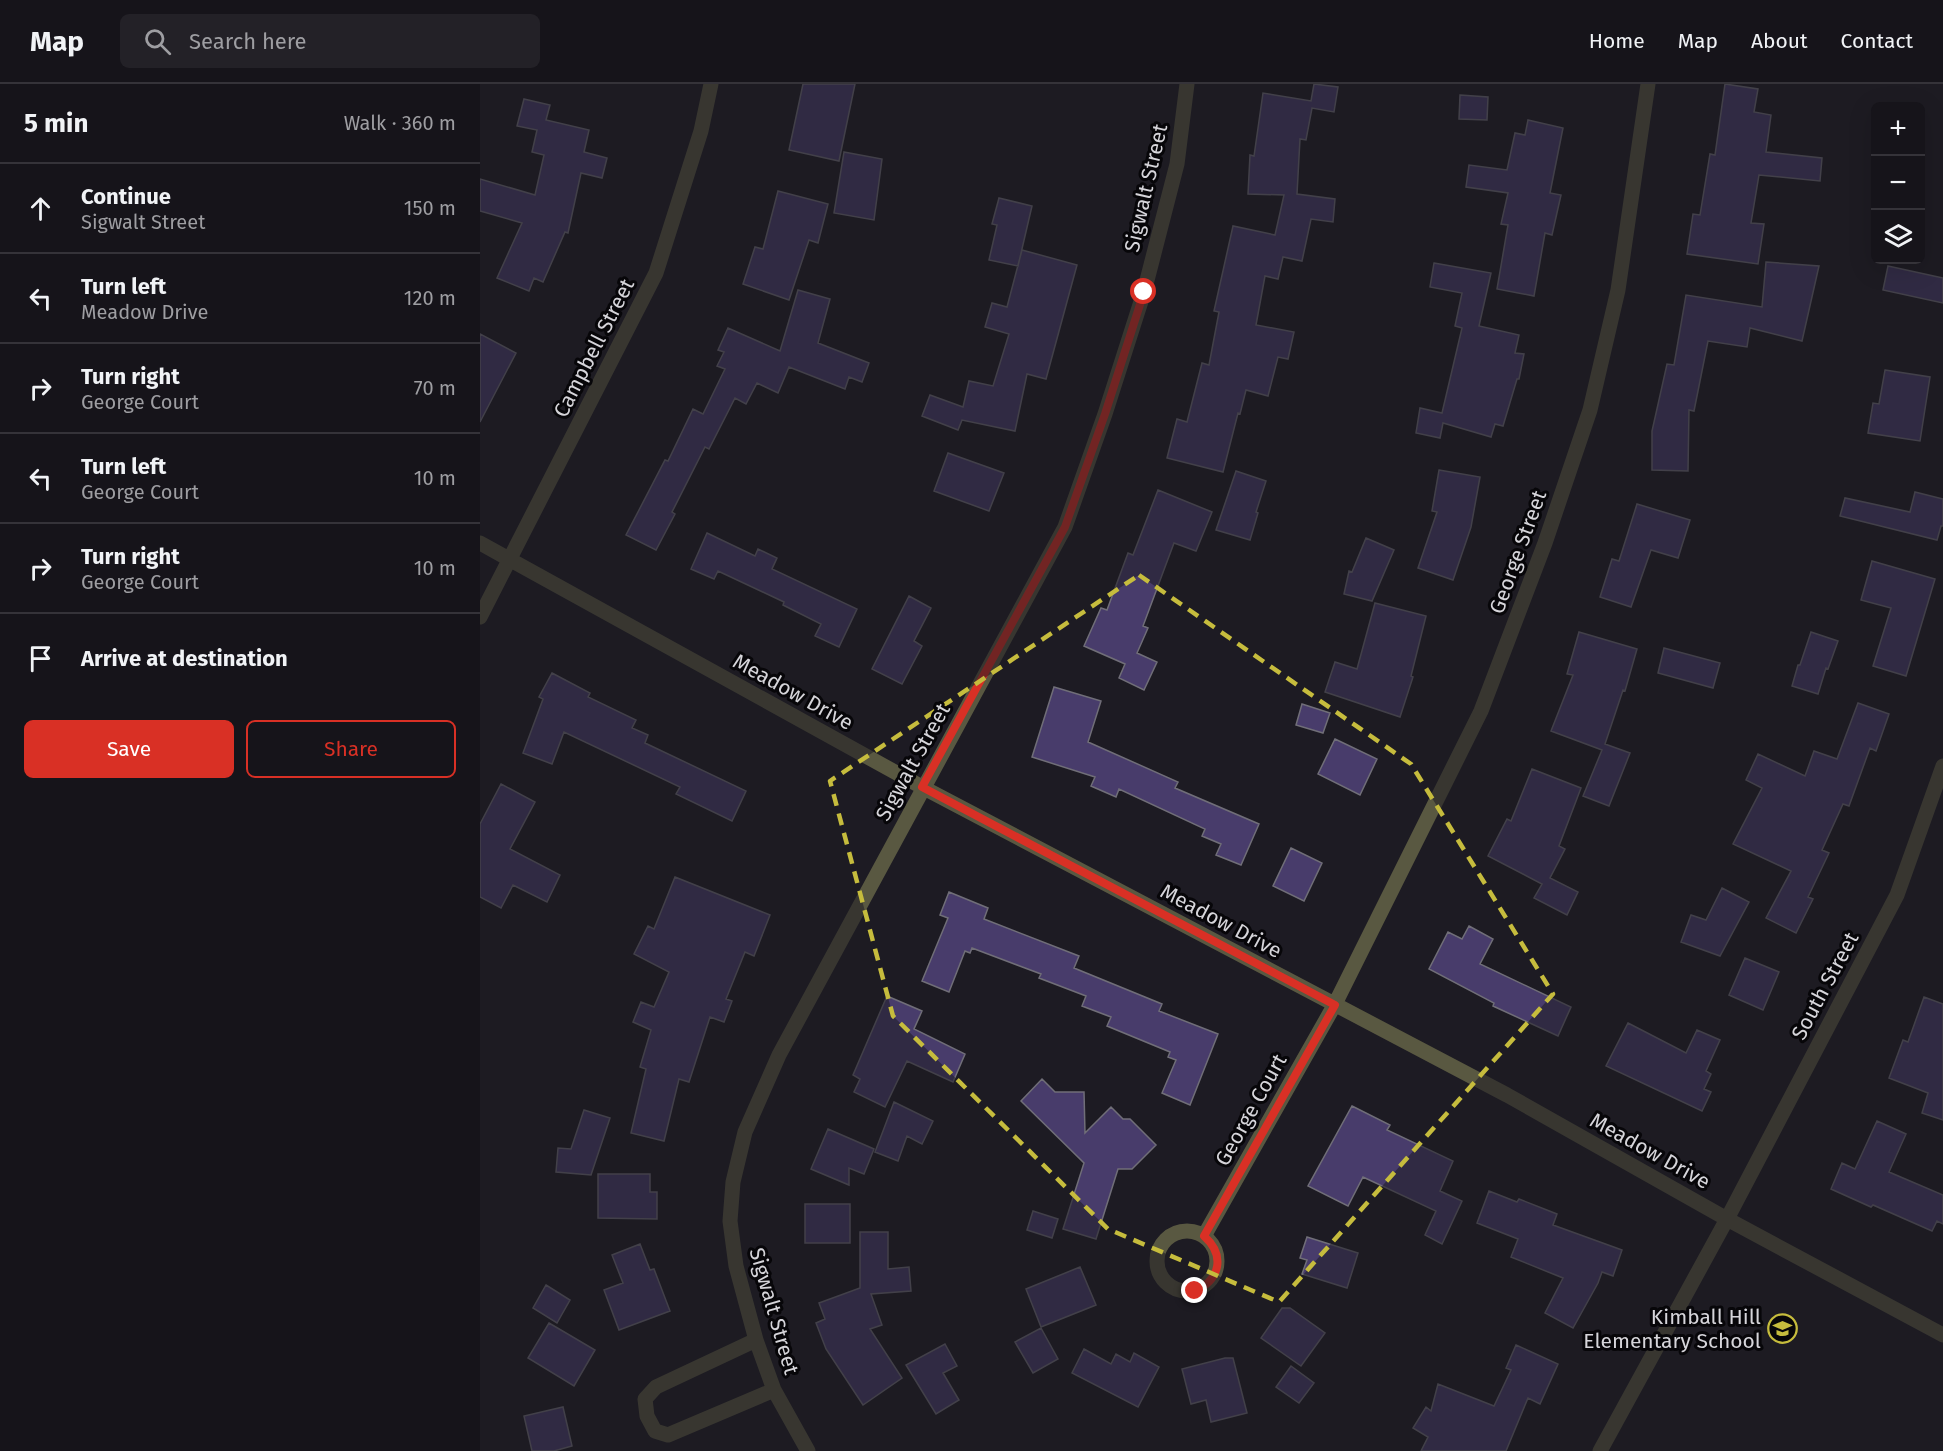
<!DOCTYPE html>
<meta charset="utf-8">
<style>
body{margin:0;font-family:"Fira Sans",sans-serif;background:#232127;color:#f1f3f6}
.controls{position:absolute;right:18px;top:18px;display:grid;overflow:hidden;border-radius:9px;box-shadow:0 6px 24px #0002}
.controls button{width:54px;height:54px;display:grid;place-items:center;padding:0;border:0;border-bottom:2px solid #353339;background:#16141a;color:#f1f3f6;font:30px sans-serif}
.stop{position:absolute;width:18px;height:18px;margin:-14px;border:4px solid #d93025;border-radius:50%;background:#fff}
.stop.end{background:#d93025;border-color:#fff;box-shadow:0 2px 6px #0008}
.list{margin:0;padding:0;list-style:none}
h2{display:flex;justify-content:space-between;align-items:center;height:78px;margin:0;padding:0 24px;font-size:26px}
h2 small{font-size:20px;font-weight:400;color:#9e9ea2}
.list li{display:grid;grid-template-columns:39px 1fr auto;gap:18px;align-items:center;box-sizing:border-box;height:90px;padding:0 24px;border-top:2px solid #353339}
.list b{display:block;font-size:22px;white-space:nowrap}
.list p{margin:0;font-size:20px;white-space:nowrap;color:#9e9ea2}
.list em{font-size:20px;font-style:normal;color:#9e9ea2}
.actions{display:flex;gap:12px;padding:18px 24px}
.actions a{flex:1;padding:14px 0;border:2px solid #d93025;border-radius:9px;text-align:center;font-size:21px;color:#d93025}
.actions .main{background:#d93025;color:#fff}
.icon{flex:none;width:33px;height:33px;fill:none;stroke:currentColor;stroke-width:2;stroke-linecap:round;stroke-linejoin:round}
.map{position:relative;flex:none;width:1463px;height:1367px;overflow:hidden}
header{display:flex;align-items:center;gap:36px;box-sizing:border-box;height:84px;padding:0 30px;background:#16141a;border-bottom:2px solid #353339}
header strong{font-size:28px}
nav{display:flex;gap:33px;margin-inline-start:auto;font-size:21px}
.search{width:420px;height:54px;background:#232127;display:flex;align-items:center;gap:15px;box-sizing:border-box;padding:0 21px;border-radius:9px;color:#9e9ea2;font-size:22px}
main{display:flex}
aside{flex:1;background:#16141a}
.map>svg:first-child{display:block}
.building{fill:#483c6b;stroke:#706e78;stroke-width:1.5}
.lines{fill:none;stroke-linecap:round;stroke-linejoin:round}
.minor{stroke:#595841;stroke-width:15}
.route{stroke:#d93025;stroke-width:8}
.marked{fill:none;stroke:#c6bc3d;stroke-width:4.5;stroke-dasharray:12 8;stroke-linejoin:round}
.labels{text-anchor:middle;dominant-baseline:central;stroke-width:6;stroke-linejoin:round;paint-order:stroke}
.street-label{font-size:21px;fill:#d6d5da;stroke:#070609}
.poi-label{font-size:21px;fill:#d6d5da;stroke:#070609;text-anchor:end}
</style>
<header>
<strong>Map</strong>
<div class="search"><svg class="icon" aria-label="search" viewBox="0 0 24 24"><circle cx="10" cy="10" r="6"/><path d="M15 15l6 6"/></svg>Search here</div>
<nav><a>Home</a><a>Map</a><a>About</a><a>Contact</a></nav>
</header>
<main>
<aside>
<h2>5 min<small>Walk · 360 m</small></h2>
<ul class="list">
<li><svg class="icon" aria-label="ahead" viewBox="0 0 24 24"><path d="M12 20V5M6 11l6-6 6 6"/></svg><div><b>Continue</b><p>Sigwalt Street</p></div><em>150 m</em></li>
<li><svg class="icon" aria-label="left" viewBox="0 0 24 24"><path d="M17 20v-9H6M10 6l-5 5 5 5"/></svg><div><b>Turn left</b><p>Meadow Drive</p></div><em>120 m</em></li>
<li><svg class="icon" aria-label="right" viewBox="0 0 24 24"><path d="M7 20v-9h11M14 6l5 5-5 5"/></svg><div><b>Turn right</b><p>George Court</p></div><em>70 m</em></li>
<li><svg class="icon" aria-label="left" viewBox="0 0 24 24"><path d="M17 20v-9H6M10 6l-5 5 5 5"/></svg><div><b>Turn left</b><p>George Court</p></div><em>10 m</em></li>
<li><svg class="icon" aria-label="right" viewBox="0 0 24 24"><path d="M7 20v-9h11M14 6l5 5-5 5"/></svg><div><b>Turn right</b><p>George Court</p></div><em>10 m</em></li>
<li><svg class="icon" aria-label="arrive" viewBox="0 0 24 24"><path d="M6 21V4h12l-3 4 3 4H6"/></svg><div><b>Arrive at destination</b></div></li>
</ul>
<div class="actions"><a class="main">Save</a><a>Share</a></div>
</aside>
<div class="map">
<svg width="1463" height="1367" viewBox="0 0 1463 1367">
<rect width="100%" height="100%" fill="#1d1b23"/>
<path class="building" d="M323,0H375L359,77L309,66Z
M834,0L858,3L854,28L832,24L826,56L820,55L817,110L855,115L853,138L831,135L822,177L803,173L798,195L785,192L776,241L814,248L808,275L798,273L788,312L766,306L760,330L758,329L743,388L687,374L697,335L707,338L722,279L729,281L739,228L734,227L753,142L795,151L804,111L768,110L770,71L774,72L783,9L831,17Z
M1245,0L1278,5L1274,28L1291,31L1286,68L1342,74L1340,97L1279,91L1271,139L1284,140L1278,180L1207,170L1213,130L1220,131L1230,70L1235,71Z
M980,11L1008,13L1007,36L979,35Z
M44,15L70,21L66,36L109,46L104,68L127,74L122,94L101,89L88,149L85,148L63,198L54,194L49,207L17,194L42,139L0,127V95L55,111L64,71L52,68L57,46L37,42Z
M1048,36L1083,44L1070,109L1081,111L1072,151L1065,149L1054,212L1017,205L1028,141L1021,140L1028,109L986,103L989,81L1027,86L1035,49L1045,51Z
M364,68L402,75L394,136L354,129Z
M298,107L348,120L338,159L329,156L309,216L263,200L275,163L283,165Z
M519,114L552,122L538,182L509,176L517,141L512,140Z
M542,166L597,181L566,295L547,290L535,347L482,336L478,346L442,332L450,311L483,323L489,297L513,302L529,250L505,243L512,219L527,223Z
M1286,178L1339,182L1322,257L1270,244L1267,263L1228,257L1214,327L1209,326L1208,387L1172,386V347L1187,280L1194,281L1206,211L1282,223Z
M954,179L1011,189L999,242L1039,251L1035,269L1044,270L1039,295H1037L1023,342L1015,340L1011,353L963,339L960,354L936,349L940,324L962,329L982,244L975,242L982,209L950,203Z
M1408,182L1463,194V219L1403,206Z
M318,206L350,215L338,259L389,279L382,298L369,293L365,305L309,283L298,309L277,299L266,320L255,314L229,365L225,363L192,428L195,430L176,466L146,451L185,376L188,377L213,325L223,330L245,285L237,282L244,268L238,266L248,244L300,267Z
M0,250L36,269L0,338Z
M1405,286L1450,293L1440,357L1388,349L1393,319L1399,320Z
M468,369L524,389L509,427L454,407Z
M959,386L1000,393L991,443L973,496L938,484L957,428L952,427Z
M756,387L786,397L776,428L778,429L770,456L736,446Z
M678,406L732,428L716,467L694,459L663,542L668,544L657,569L677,578L664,606L639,594L645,580L604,562L621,524L627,526L648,469L653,471Z
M1435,408L1463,415V442H1461L1457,456L1360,432L1365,414L1430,428Z
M1157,420L1210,436L1198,474L1171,466L1151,523L1120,513L1132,475L1139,477Z
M227,449L275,472L278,465L297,474L292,485L377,525L359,563L335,552L341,540L303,521L304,518L238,487L234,495L211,485Z
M886,454L914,466L892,517L864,510L869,487L872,488Z
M1392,477L1455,495L1426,592L1393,582L1411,524L1381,516Z
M429,512L451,524L434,557L442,562L422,600L392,585Z
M895,519L946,532L931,592L933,593L920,633L845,608L855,578L877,585Z
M1099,548L1157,565L1145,607L1143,606L1125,660L1150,669L1129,722L1103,712L1122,666L1071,647L1093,591L1087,590Z
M1331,548L1358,557L1348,585L1346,584L1338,610L1312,602L1318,581H1320Z
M1184,564L1240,579L1233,604L1178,589Z
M72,589L110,609L108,613L156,636L152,644L168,651L165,659L266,707L252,737L196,710L200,703L84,648L72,680L43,669L63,615L59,613Z
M574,603L621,617L608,658L698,698L695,704L779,740L761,781L736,771L741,760L722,752L725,745L639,705L636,713L611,702L615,693L552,673Z
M1378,619L1409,630L1396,667L1390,664L1369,722L1363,720L1342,766L1349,769L1328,813L1333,815L1316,849L1286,834L1311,787L1253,760L1282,704L1266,696L1278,670L1325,692L1334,667L1357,675Z
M822,620L850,629L843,649L816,641Z
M855,655L897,675L880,711L838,690Z
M1052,685L1101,704L1079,762L1085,765L1070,794L1098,808L1087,831L1054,814L1062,800L1008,772L1027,735L1031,737Z
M21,700L55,718L30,765L80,791L67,818L33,801L21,824L0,813V740Z
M811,764L842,779L824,817L793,802Z
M195,793L290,831L274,872L265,868L246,915L252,917L244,938L230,933L209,998L199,995L184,1057L151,1049L166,985L160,983L171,946L153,938L161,918L174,923L189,888L154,870L168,842L174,845Z
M1242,804L1269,818L1240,872L1201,858L1211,831L1226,836Z
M469,808L508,824L504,835L599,872L594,884L682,920L679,927L738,950L710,1021L682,1009L696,976L688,973L690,968L627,942L631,933L602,922L606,912L559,894L561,890L492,864L490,869L485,867L469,908L442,897L468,834L460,831Z
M989,842L1013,855L1000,880L1091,923L1078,952L1013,922L1014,919L949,885L968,848L982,855Z
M1265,874L1299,888L1283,926L1249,911Z
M407,912L442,927L434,945L485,970L473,998L427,977L405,1023L374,1008L380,995L373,991Z
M1444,913L1463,920V1036L1442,1029L1448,1009L1409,994L1423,956L1428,958Z
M1148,939L1206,969L1217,946L1240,956L1226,987L1231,990L1224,1005L1231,1008L1222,1027L1126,982Z
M562,995L575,1008H604L605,1049L631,1023L643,1035H650L676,1061L652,1085H638L616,1155L583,1145L604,1079L541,1017Z
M414,1018L453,1037L442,1060L427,1052L418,1077L395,1068Z
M872,1022L910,1041L907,1046L973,1077L960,1107L982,1117L962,1160L945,1151L956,1127L883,1093L868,1122L828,1102Z
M104,1026L130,1034L111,1091L76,1088L78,1064L91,1065Z
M1397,1037L1426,1050L1409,1088L1463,1111V1140L1457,1137L1452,1147L1393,1121L1391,1123L1351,1105L1362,1079L1375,1085Z
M348,1045L394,1065L384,1090L369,1084V1101L331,1085Z
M118,1090H170V1108H177V1135L118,1134Z
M1009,1107L1037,1118L1039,1115L1077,1130L1073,1141L1142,1166L1133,1192L1122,1188L1118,1199L1093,1244L1065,1229L1083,1194L1031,1173L1038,1155L997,1139Z
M325,1120H370V1159H325Z
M553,1127L578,1135L572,1154L547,1146Z
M380,1148H408V1185L429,1183L431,1207L391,1210L402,1241L390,1245L422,1294L383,1321L346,1265L336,1239L345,1235L339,1219L380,1204Z
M827,1153L878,1169L867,1204L822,1190L827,1176L820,1174Z
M160,1160L170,1186L174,1185L190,1227L139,1246L124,1206L143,1199L132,1171Z
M600,1183L616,1221L561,1243L546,1205Z
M66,1201L90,1216L77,1239L53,1224Z
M802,1224H810L845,1249L821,1282L781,1254Z
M69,1239L115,1266L94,1302L48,1274Z
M561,1244L578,1275L553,1289L535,1258Z
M465,1260L477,1282L463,1289L479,1316L456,1330L426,1281Z
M1036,1261L1078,1280L1060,1320L1048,1314L1026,1367H941L948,1353L933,1344L946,1323L951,1327L958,1300L1014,1322L1031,1286L1026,1284Z
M604,1265L631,1280L636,1270L650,1278L654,1269L679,1283L658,1323L592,1289Z
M745,1274H753L767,1329L731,1338L726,1316L711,1320L702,1285Z
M811,1282L834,1299L819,1319L796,1303Z
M83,1323L92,1362L74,1367H52L44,1332Z"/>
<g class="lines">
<path class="minor" d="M0,459L442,703L1027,1011L1247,1135L1463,1251
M0,533L176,189L221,47L231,0
M677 1177a30 30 0 1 1 60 0a30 30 0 1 1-60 0Z
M724,1152L855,920L1001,627L1065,459L1110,326L1138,206L1168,0
M276,1256L176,1303L165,1315L167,1332L175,1347L188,1351L294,1306
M328,1367L294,1306L276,1256L256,1182L250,1137L253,1098L265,1048L299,971L585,443L625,330L664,208L697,80L707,0
M1120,1367L1247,1135L1417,811L1463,682"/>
</g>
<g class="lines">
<path class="route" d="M664,208L625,330L585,443L442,703L855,921L724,1152C745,1171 741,1195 715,1207"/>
</g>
<path d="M0 0H1463V1367H0ZM659,491L931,680L1073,910L799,1218L628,1145L413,932L350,697Z" fill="#1d1b23" fill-opacity=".55" fill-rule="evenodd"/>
<path class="marked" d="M659,491L931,680L1073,910L799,1218L628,1145L413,932L350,697Z"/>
<defs>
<symbol id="school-ring" viewBox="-11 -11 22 22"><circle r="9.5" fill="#070609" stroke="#c6bc3d" stroke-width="1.5"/><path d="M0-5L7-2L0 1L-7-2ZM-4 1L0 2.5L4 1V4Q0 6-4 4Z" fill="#c6bc3d"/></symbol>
</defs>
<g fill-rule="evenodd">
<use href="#school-ring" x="1286" y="1228" width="33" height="33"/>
</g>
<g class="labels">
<g class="street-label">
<text transform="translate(666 104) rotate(-77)">Sigwalt Street</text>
<text transform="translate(114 264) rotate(-63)">Campbell Street</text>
<text transform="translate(1038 468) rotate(-70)">George Street</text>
<text transform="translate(313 608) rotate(29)">Meadow Drive</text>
<text transform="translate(433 678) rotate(-61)">Sigwalt Street</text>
<text transform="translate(741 837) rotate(28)">Meadow Drive</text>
<text transform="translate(1345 902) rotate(-62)">South Street</text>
<text transform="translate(771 1026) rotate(-61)">George Court</text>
<text transform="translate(1170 1067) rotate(29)">Meadow Drive</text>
<text transform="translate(294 1227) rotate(74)">Sigwalt Street</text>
</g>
<g class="poi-label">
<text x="1281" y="1233">Kimball Hill<tspan x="1281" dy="24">Elementary School</tspan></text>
</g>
</g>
</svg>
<div class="controls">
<button>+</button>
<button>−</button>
<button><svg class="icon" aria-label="layers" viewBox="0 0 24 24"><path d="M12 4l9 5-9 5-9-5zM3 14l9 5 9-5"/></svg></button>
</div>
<div class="stop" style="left:664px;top:208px"></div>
<div class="stop end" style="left:715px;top:1207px"></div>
</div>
</main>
